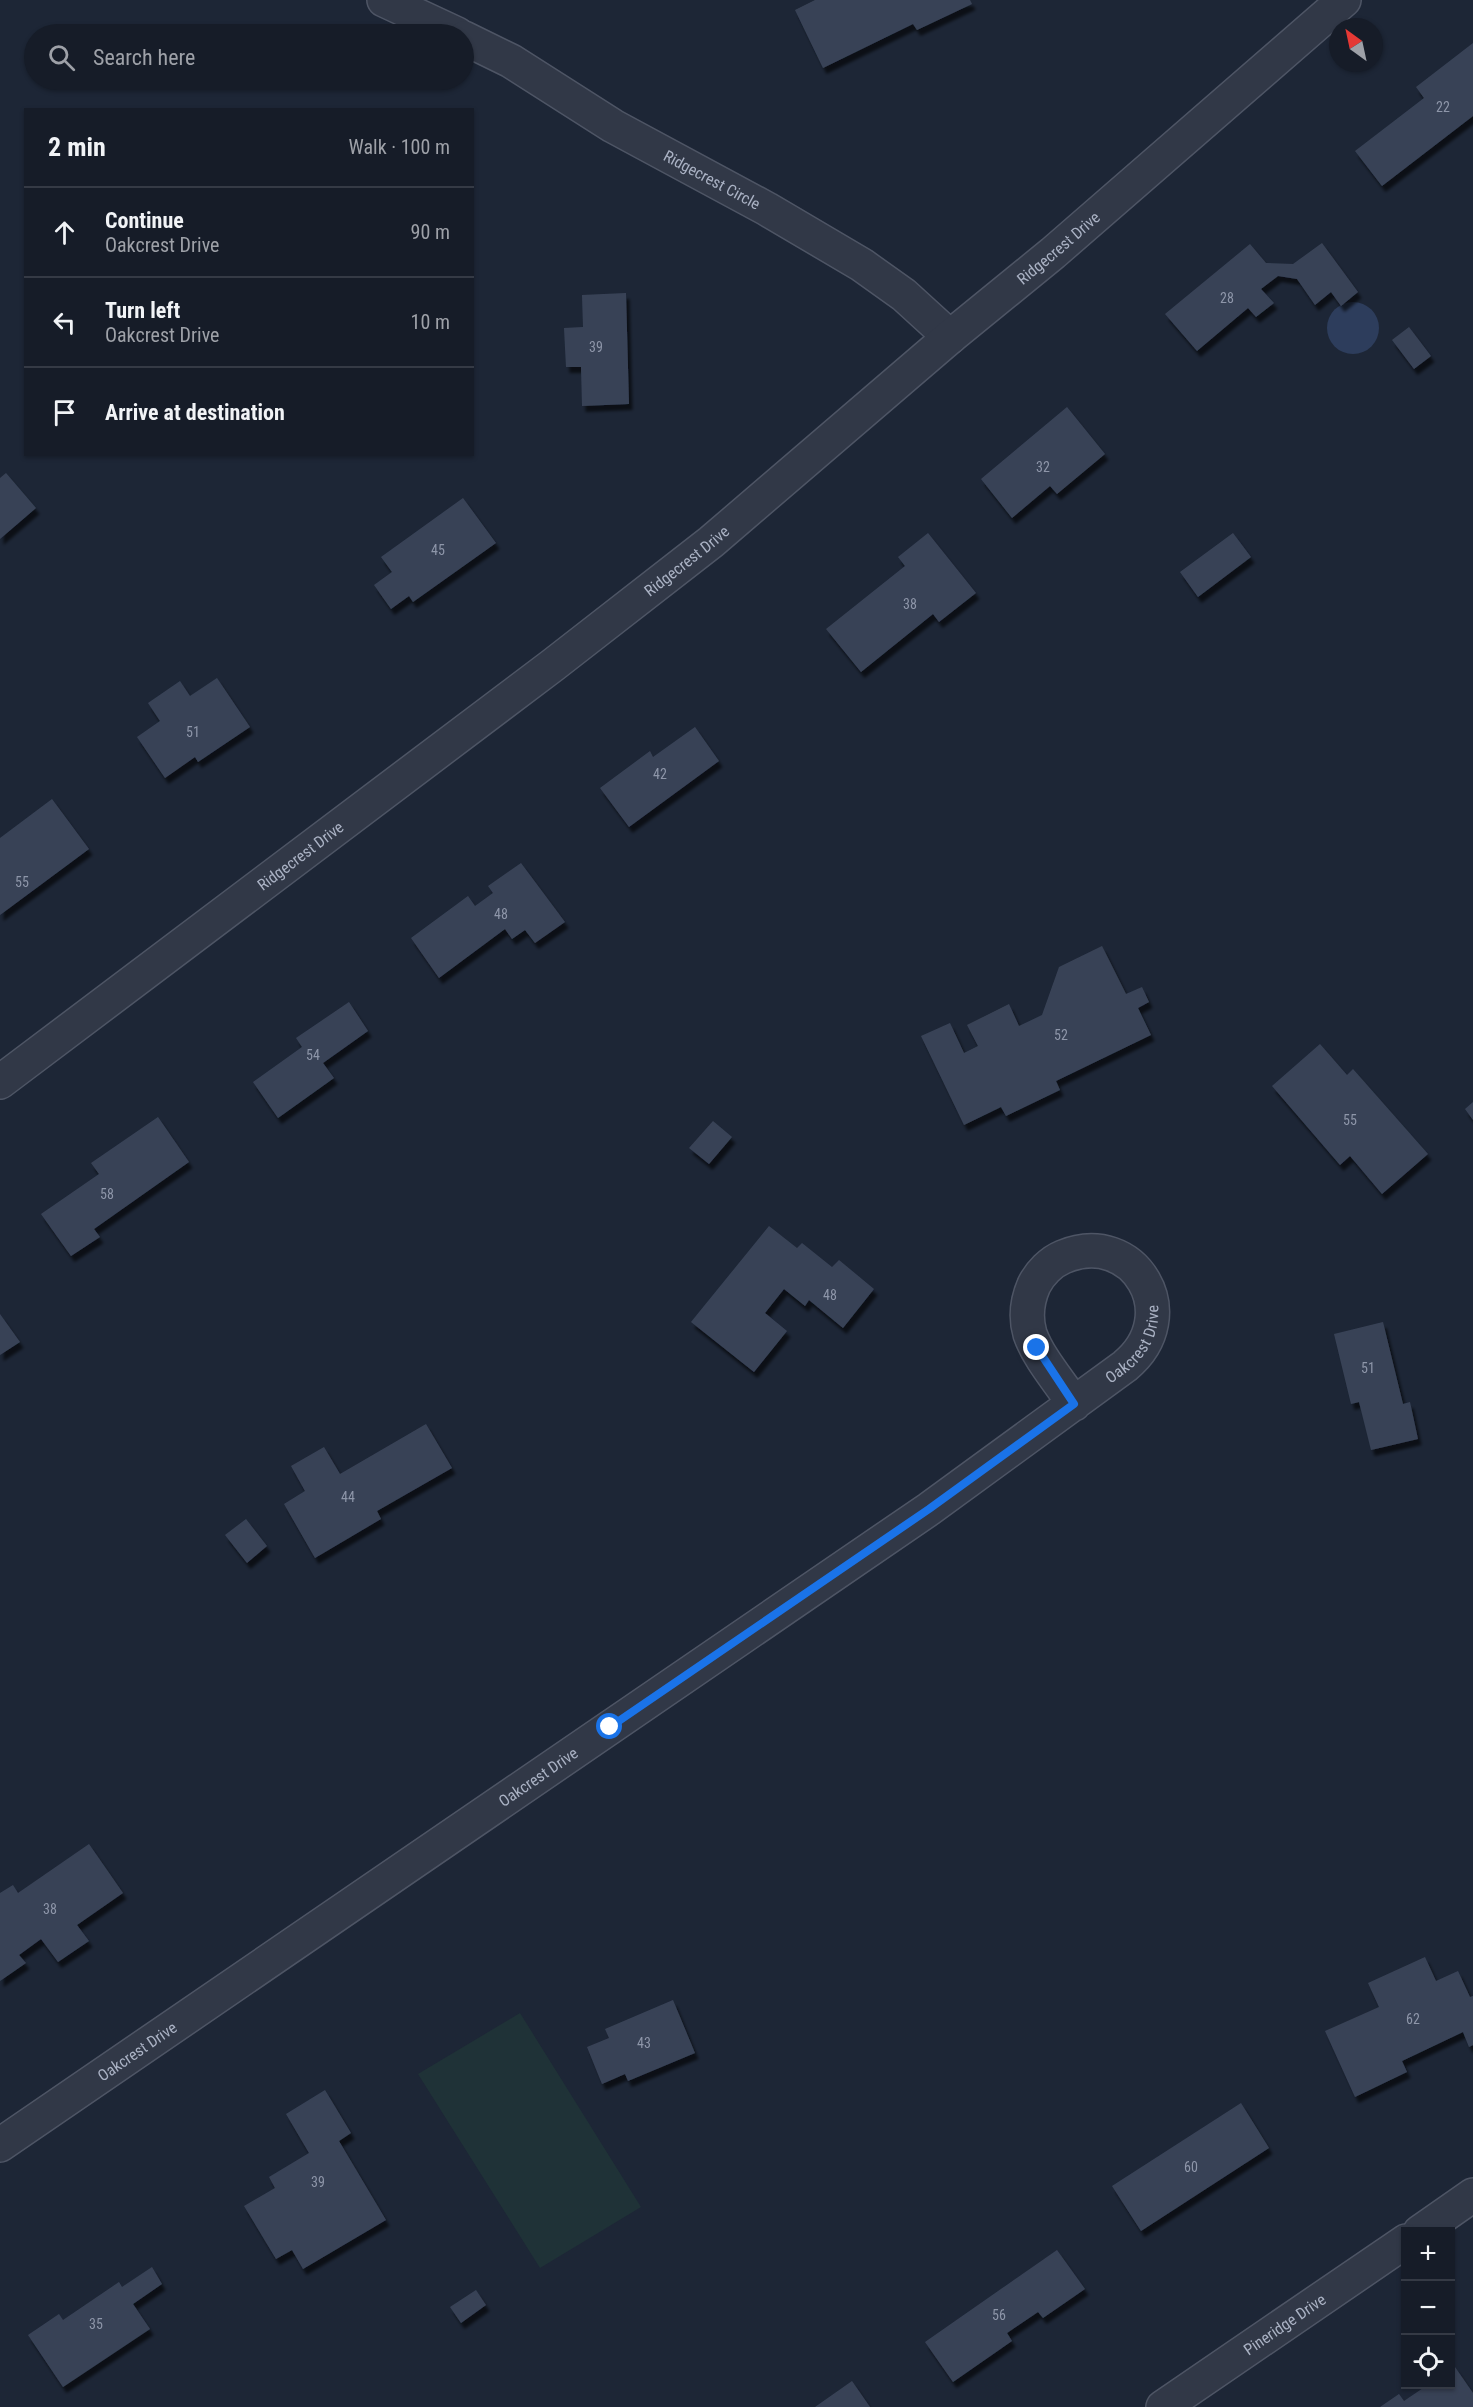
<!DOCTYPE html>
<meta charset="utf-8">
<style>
body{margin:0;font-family:"Roboto Condensed",sans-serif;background:#232934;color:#f1f3f6}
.controls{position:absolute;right:18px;bottom:18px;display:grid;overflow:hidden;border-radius:0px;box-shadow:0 2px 4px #0004}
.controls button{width:54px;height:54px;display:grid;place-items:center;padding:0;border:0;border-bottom:2px solid #353a45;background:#161c28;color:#f1f3f6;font:30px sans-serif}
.compass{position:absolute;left:1329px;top:18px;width:54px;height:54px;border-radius:50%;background:#161c28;box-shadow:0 2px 4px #0004;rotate:327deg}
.stop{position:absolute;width:18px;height:18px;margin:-14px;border:4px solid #1a73e8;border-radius:50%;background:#fff}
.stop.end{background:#1a73e8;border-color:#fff;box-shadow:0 2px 6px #0008}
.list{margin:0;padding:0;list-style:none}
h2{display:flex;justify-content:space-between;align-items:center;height:78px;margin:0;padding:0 24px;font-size:26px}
h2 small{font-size:20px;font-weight:400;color:#9ea1a8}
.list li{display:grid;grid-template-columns:39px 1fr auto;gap:18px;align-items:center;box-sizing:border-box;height:90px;padding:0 24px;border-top:2px solid #353a45}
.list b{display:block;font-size:22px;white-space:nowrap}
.list p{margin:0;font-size:20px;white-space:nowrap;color:#9ea1a8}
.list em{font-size:20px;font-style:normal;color:#9ea1a8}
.icon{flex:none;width:33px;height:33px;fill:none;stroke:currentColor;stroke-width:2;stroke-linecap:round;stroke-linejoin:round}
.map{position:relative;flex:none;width:1473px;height:2407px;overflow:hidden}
.search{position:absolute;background:#161c28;box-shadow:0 2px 4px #0004;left:24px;top:24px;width:450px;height:66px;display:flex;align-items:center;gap:15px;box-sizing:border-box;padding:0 21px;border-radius:33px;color:#9ea1a8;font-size:22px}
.panel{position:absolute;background:#161c28;box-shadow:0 2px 4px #0004;left:24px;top:108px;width:450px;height:348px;border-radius:0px}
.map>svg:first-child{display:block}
.green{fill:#1f3237}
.water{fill:#2d3d5c}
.building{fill:#394357;filter:url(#shadow)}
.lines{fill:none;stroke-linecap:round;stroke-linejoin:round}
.minor-casing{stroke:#4e5565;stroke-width:36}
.minor{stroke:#313847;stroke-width:33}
.route{stroke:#1a73e8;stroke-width:8}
.labels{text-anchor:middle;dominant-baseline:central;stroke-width:6;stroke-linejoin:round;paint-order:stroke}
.number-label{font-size:14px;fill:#8e96a9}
.street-label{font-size:16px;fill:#aab2c4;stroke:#171d2b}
</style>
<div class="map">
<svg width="1473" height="2407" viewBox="0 0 1473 2407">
<defs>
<filter id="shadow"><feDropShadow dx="3.5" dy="6" stdDeviation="1.5" flood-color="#0009"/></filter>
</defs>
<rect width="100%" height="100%" fill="#1d2636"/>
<path class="green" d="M520,2013L641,2207L540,2268L418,2074Z"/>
<path class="water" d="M1327 328a26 26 0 1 1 52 0a26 26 0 1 1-52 0Z"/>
<path class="building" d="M815,0H970L972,4L917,30L913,24L823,68L795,10Z
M1473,43V116L1382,186L1355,151L1424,98L1416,87Z
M1322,243L1358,292L1341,306L1331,292L1315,305L1297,279L1278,276L1261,289L1274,303L1256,317L1248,308L1197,351L1165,314L1250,244L1266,263L1293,264Z
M626,293L629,404L582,406L581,367H566L564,328L583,327L582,295Z
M1409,327L1431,356L1414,369L1392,340Z
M1067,407L1105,454L1057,494L1050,486L1012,518L981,479Z
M6,473L36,508L0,539V478Z
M463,498L496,543L413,602L409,596L391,609L374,585L392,572L381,557Z
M928,533L976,593L939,622L933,614L861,672L826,629L905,566L898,557Z
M1233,533L1251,557L1198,597L1180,572Z
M217,678L250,727L198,762L195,757L165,778L137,737L160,721L148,703L180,681L190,696Z
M695,727L719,761L629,827L600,788L650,751L653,757Z
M52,799L89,849L0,915V838Z
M521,863L565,922L535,943L525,930L512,939L505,929L439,978L411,938L468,896L475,906L493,893L488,886Z
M1102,946L1126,994L1142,987L1149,1002L1138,1008L1151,1035L1056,1081L1060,1090L1006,1116L1001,1107L964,1125L921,1036L950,1023L964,1053L978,1046L967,1025L1009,1004L1019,1026L1042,1015L1059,967Z
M349,1002L368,1031L323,1063L334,1078L278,1118L253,1082L302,1047L296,1038Z
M1320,1044L1347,1075L1353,1069L1428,1154L1382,1194L1350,1156L1340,1165L1272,1086Z
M1473,1102V1120L1465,1109Z
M158,1117L189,1162L94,1229L100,1237L71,1256L41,1214L99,1174L91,1163Z
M713,1121L732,1137L709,1164L689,1148Z
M769,1226L797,1248L802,1243L832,1267L839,1260L874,1289L843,1328L809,1300L805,1306L784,1289L765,1313L787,1331L754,1372L691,1322Z
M0,1314L20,1342L0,1355Z
M1383,1322L1403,1404L1410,1402L1418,1439L1371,1450L1359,1402L1351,1404L1334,1334Z
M426,1424L452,1468L377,1511L381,1519L315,1558L284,1504L305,1491L291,1466L324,1447L340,1474Z
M246,1519L267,1546L247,1563L225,1535Z
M89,1844L123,1893L77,1925L89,1941L58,1962L41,1939L19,1955L26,1963L0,1981V1893L13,1885L18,1893Z
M1425,1957L1436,1981L1458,1971L1470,1997L1473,1996V2045L1469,2047L1463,2032L1402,2061L1407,2072L1355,2097L1325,2031L1379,2007L1368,1983Z
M673,2000L695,2053L628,2081L625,2074L602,2084L587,2047L609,2038L605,2029Z
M325,2090L351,2133L339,2141L386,2220L303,2269L292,2250L276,2259L244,2206L275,2188L269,2177L309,2153L286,2114Z
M1241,2103L1269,2148L1141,2231L1112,2186Z
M1057,2250L1085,2289L1043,2318L1038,2312L1007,2333L1012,2341L953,2382L925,2342Z
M152,2267L162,2284L133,2304L150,2329L63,2387L28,2335L59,2314L63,2320L119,2282L122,2287Z
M476,2290L486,2305L461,2323L450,2307Z
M1455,2367L1473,2393V2407H1380L1399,2394L1404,2401L1429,2384H1450V2370Z
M852,2381L870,2407H815Z"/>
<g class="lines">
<defs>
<g id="minor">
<path d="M384,0L457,34"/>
<path id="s1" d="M464,38L511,61L613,126L767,209L862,265L904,295L950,337"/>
<path id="s2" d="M0,1082L553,665L711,542L950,337L1053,253L1344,0"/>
<path id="s3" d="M0,2145L929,1509L1125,1366C1187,1315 1134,1227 1063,1257C1051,1262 1040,1273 1034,1285C1027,1301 1025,1317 1030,1334C1039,1359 1060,1382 1074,1404"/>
<path d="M1420,2232L1473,2195"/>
<path id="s4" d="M1163,2407L1406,2241"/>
</g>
</defs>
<use href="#minor" class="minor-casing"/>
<use href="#minor" class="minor"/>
</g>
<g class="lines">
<path class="route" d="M610,1727L929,1509L1074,1404L1037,1348"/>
</g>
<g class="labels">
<g class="number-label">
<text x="1443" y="107">22</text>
<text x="1227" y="298">28</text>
<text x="596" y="347">39</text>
<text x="1043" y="467">32</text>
<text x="438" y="550">45</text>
<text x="910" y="604">38</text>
<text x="193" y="732">51</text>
<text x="660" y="774">42</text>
<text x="22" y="882">55</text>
<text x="501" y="914">48</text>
<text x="1061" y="1035">52</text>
<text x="313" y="1055">54</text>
<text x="1350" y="1120">55</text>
<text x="107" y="1194">58</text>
<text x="830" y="1295">48</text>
<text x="1368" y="1368">51</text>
<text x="348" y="1497">44</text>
<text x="50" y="1909">38</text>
<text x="1413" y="2019">62</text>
<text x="644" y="2043">43</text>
<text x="1191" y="2167">60</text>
<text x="318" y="2182">39</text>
<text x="999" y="2315">56</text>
<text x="96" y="2324">35</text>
</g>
<g class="street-label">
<text stroke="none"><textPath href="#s1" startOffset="286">Ridgecrest Circle</textPath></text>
<text stroke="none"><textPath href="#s2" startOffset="1348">Ridgecrest Drive</textPath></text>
<text stroke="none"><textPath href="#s2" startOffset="862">Ridgecrest Drive</textPath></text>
<text stroke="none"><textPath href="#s2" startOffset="376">Ridgecrest Drive</textPath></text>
<text stroke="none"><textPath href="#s3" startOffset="1392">Oakcrest Drive</textPath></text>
<text stroke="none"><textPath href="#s3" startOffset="652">Oakcrest Drive</textPath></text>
<text stroke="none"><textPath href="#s3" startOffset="166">Oakcrest Drive</textPath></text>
<text stroke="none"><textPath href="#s4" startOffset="147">Pineridge Drive</textPath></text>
</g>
</g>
</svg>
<div class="controls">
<button>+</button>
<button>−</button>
<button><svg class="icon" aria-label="locate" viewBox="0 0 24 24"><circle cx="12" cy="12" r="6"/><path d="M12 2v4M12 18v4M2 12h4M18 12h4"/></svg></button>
</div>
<svg class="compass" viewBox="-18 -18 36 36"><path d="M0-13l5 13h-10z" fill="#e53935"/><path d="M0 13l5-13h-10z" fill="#9ea1a8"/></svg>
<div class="stop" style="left:610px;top:1727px"></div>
<div class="stop end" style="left:1037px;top:1348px"></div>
<div class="search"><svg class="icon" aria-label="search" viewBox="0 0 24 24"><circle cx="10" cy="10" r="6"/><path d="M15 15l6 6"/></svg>Search here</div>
<section class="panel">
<h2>2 min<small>Walk · 100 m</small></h2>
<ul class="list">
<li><svg class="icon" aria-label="ahead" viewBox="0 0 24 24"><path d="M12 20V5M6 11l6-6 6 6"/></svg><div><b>Continue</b><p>Oakcrest Drive</p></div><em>90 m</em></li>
<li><svg class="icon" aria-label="left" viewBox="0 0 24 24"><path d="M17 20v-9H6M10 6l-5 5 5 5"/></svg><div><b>Turn left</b><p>Oakcrest Drive</p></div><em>10 m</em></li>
<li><svg class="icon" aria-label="arrive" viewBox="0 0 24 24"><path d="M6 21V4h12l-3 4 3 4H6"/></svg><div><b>Arrive at destination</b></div></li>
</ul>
</section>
</div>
